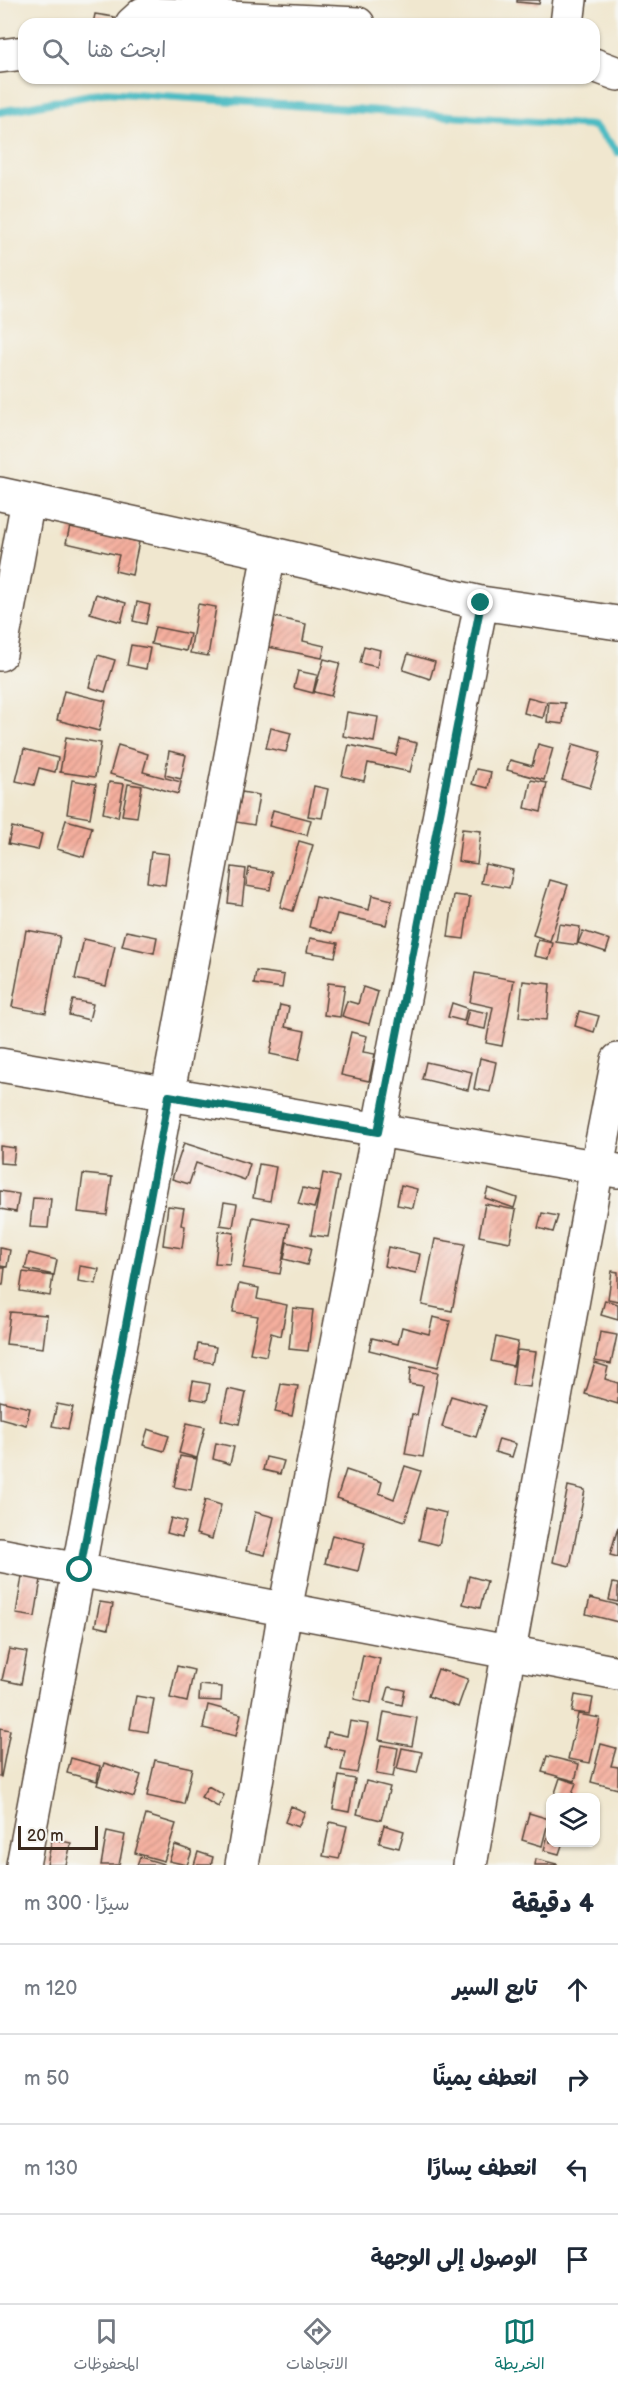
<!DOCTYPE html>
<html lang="ar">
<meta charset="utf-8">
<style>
body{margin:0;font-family:"Balsamiq Sans","Playpen Sans Arabic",sans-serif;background:#f2f2f3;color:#1f2937;direction:rtl}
.controls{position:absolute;right:18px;bottom:18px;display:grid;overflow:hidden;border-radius:12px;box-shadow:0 2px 4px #0004}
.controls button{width:54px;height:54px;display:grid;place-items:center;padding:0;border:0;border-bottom:2px solid #e0e1e3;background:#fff;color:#1f2937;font:30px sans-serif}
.scale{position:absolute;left:18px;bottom:15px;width:80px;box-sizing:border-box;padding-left:6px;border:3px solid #3b2a1e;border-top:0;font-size:16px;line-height:21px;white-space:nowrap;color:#3b2a1e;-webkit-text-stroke:4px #f6f6f2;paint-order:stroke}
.stop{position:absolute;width:18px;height:18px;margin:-14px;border:4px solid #0f766e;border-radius:50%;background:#fff}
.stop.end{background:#0f766e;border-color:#fff;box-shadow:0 2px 6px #0008}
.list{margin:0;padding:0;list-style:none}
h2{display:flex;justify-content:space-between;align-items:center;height:78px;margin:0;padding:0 24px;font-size:26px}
h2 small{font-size:20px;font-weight:400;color:#747a83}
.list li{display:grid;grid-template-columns:39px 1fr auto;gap:18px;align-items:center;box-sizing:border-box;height:90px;padding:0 24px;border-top:2px solid #e0e1e3}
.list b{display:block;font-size:22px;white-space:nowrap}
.list em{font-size:20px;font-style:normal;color:#747a83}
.icon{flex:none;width:33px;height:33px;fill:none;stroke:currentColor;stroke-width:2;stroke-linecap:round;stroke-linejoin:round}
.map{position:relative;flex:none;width:618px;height:1865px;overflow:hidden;direction:ltr}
.search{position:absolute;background:#fff;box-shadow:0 2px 4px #0004;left:18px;right:18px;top:18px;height:66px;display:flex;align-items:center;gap:15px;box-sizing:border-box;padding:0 21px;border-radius:18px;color:#747a83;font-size:22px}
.sheet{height:438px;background:#fff}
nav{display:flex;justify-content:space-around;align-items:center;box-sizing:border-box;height:84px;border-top:2px solid #e0e1e3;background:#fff;font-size:16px;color:#747a83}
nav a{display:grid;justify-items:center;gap:3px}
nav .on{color:#0f766e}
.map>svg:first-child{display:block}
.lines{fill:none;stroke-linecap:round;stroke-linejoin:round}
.stream{stroke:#4cbbc3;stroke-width:8}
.building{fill:url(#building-hatch)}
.minor-casing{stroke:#564639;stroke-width:36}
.minor{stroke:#fff;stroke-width:33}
.route{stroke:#0f766e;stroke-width:8}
</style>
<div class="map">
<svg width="618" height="1865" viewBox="0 0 618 1865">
<defs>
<pattern id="building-hatch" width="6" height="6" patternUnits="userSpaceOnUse" patternTransform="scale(1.5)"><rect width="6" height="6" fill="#f5af9e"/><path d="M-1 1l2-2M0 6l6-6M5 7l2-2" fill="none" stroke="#c88f80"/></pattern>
</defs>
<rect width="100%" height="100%" fill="#f6f6f2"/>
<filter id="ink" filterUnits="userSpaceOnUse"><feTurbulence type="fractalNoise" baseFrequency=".0167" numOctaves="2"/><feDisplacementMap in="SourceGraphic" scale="12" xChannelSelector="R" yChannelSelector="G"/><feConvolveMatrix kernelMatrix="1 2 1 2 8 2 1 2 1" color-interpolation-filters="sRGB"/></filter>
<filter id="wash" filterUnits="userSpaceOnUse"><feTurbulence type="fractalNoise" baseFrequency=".008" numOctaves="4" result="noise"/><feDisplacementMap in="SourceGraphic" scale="24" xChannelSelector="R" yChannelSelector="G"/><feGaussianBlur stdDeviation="1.35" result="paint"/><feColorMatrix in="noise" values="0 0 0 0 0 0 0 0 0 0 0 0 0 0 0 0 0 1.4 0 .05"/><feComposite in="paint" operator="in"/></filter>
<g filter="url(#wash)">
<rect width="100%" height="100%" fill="#f0e7cf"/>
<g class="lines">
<path class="stream" d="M0,112L106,92L594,126L618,152"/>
</g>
<g id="blocks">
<path class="building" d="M517,0H540L539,4L517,2Z
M95,14L114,17L113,24H93Z
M70,526L139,542L132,575L115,571L119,555L66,543Z
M96,594L126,603L121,622L90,613Z
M137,602L150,605L146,624L133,621Z
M198,604L216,607L208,656L190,653Z
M275,617L306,624L303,641L325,646L322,658L268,647Z
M155,627L190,634L186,651L151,644Z
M131,645L150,648L146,669L127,665Z
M364,646L380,650L377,667L360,663Z
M408,654L435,662L430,679L403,670Z
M98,655L115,660L105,692L89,687Z
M324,659L340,663L331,696L314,692Z
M298,671L317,675L313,693L294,688Z
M64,691L106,701L99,731L57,720Z
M528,697L547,702L543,718L524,713Z
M549,702L565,703L563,724L547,722Z
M347,712L378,717L374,742L343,736Z
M271,728L291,733L286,752L266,748Z
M66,737L101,743L95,777L60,772Z
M400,739L417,743L410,772L368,763L364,781L342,776L349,745L396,755Z
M538,744L553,748L544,780L507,770L510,760L532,766Z
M573,744L601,752L590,788L562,780Z
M118,745L148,754L143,772L181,782L178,794L110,774Z
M24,749L58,758L55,772L39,768L34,785L16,781Z
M169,751L186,755L181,779L165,775Z
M476,769L491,772L488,788L472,784Z
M72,780L96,784L90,818L67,814Z
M531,780L547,783L541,812L525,808Z
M109,782L124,784L118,817L103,813Z
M128,784L142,786L137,817L122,815Z
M314,786L328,789L322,818L308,816Z
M242,792L259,795L254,825L236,822Z
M273,810L311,820L307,835L269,826Z
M66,820L92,827L84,857L57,849Z
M12,827L42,834L38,850L8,844Z
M462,829L481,831L477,864L458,861Z
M299,841L313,845L293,911L280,907Z
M151,852L169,854L165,885L147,882Z
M485,864L513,870L509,888L481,883Z
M232,867L246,869L242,905L228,903Z
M249,868L273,872L270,890L246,886Z
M550,880L568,885L550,941L533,935Z
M372,895L392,900L386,925L337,914L332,933L309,927L316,897L369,910Z
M454,895L470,897L464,939L448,937Z
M559,924L580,927L577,945L556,942Z
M26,930L60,936L46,1013L12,1007Z
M126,931L157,937L154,953L122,946Z
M583,931L610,940L606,952L578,943Z
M310,938L338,943L335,957L307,952Z
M84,939L115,946L106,986L75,979Z
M538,940L553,943L549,959L534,956Z
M256,971L284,975L282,988L254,984Z
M475,973L514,980L502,1046L486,1043L493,1007L470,1002Z
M523,981L550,984L547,1020L519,1017Z
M328,983L345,985L340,1017L324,1015Z
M363,987L378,992L369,1024L342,1016L347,1001L358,1004Z
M73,1000L93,1004L89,1020L69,1015Z
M452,1003L467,1008L464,1021L448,1017Z
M280,1005L289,1007L285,1027L305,1031L299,1060L270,1054Z
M469,1009L488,1013L485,1029L465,1025Z
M579,1011L599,1016L594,1032L575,1026Z
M351,1032L367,1036L363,1052L375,1054L369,1081L341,1075Z
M480,1058L496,1062L490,1092L474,1089Z
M426,1062L472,1072L468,1090L422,1079Z
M184,1143L250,1164L245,1180L196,1163L189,1184L172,1179Z
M0,1146L15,1148L13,1164L0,1163Z
M259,1164L276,1167L270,1201L253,1198Z
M323,1173L339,1177L328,1237L311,1235Z
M83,1174L112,1177L107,1215L78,1212Z
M401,1185L417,1189L413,1208L397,1205Z
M303,1188L319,1192L314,1208L298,1204Z
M488,1188L517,1198L514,1208L485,1198Z
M0,1191L19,1194L16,1212L0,1209Z
M33,1198L51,1199L48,1228L30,1227Z
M224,1202L237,1204L233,1227L220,1225Z
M485,1204L516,1210L510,1242L479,1236Z
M168,1206L184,1208L181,1225L185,1226L182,1248L163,1245Z
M542,1213L558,1216L553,1232L538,1228Z
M253,1217L289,1224L280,1274L243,1268Z
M219,1231L234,1233L230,1264L215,1263Z
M435,1239L465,1244L452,1311L422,1305Z
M287,1242L311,1248L307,1265L284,1259Z
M388,1247L420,1254L416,1273L384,1266Z
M0,1248L10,1250L7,1267L0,1266Z
M29,1253L57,1260L54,1275L25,1269Z
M80,1266L99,1269L96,1284L78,1281Z
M0,1268H5L3,1285H0Z
M612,1271L618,1272V1301L608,1299Z
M23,1272L53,1276L50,1296L20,1291Z
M239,1284L259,1288L257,1299L287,1305L281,1336L271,1333L266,1356L250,1353L258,1316L233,1312Z
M605,1300L618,1304V1320L601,1315Z
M293,1308L313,1310L308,1351L289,1349Z
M10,1312L47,1315L43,1348L6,1344Z
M433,1317L450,1321L438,1367L369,1350L372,1338L398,1344L402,1327L429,1334Z
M600,1332L617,1335L611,1364L595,1361Z
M496,1337L518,1342L513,1366L491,1361Z
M198,1344L216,1347L213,1363L195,1360Z
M517,1350L536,1352L530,1387L512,1385Z
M595,1363L608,1367L605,1379L618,1383V1404L585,1394Z
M411,1367L438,1372L423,1457L405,1454L412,1414L417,1415L423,1386L409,1384Z
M193,1381L210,1384L207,1401L190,1398Z
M281,1384L298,1386L292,1416L275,1412Z
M228,1389L246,1393L239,1424L221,1420Z
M451,1396L486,1406L476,1437L442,1427Z
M0,1401L30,1408L26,1425L0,1418Z
M57,1404L73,1407L68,1429L52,1426Z
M187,1423L205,1427L197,1458L179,1453Z
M148,1429L169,1436L164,1451L143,1445Z
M499,1439L516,1444L512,1457L495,1452Z
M216,1443L234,1447L230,1464L213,1459Z
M180,1456L197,1459L191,1490L174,1487Z
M266,1457L284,1461L280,1474L263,1470Z
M405,1466L421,1471L405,1521L337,1498L346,1470L382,1482L379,1493L394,1499Z
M568,1486L585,1490L570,1566L553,1562Z
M205,1500L221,1505L212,1539L196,1534Z
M426,1508L446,1513L439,1545L419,1540Z
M255,1512L274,1517L265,1555L246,1551Z
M171,1518L186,1522L182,1537L167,1533Z
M618,1527V1557L610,1555Z
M332,1535L365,1543L358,1571L325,1563Z
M23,1570L42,1573L35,1617L16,1614Z
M469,1576L487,1581L480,1608L463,1604Z
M613,1583L618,1584V1602L609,1600Z
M590,1598L618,1605V1622L586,1614Z
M100,1602L113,1604L108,1629L95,1626Z
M9,1649L27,1652L21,1684L2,1680Z
M363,1655L380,1659L371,1703L354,1699Z
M177,1666L194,1670L187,1702L170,1698Z
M438,1669L468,1679L458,1707L428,1696Z
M200,1685L222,1687L221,1701L199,1700Z
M389,1687L405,1690L402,1705L385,1701Z
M575,1695L593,1698L590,1714L572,1712Z
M136,1696L154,1699L148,1732L130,1729Z
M208,1705L241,1714L236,1736L203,1728Z
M384,1712L417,1718L412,1746L379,1740Z
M578,1714L600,1718L590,1763L568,1759Z
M350,1721L368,1724L357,1773L341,1770L345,1751L325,1747L328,1732L347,1736Z
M0,1728L10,1730L1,1777H0Z
M601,1744L616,1748L611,1766L618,1767V1789L591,1782Z
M381,1745L398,1748L393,1777L376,1774Z
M402,1748L422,1752L417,1773L397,1769Z
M547,1756L579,1764L575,1781L542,1772Z
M71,1758L100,1766L97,1781L67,1773Z
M155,1760L192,1768L184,1804L147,1796Z
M104,1763L141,1775L134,1797L97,1785Z
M339,1776L355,1779L349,1812L333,1809Z
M560,1778L576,1783L571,1797L554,1796Z
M366,1781L390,1787L381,1820L357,1814Z
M208,1786L224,1795L218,1807L201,1797Z
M291,1806L305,1812L298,1827L285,1822Z
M529,1813L549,1819L542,1846L522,1840Z
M146,1815L176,1824L164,1861L135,1853Z
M330,1822L347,1826L339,1859L323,1856Z
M384,1825L404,1831L399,1848L379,1843Z
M550,1828V1842H563L559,1854L544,1850Z
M107,1831L125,1835L119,1865H101Z
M52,1839L71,1843L66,1865H47Z
M175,1845L192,1851L187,1865L169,1861Z
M198,1852L213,1857L211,1865H194Z
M140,1857L164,1864V1865H137Z
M536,1859L557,1864V1865H535Z"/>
</g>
</g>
<g filter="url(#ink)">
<use href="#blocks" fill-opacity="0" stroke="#564639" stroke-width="1.5"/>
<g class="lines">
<defs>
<path id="minor" d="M132,24L143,14L358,24
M567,24L570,0
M0,56L24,53
M594,65L618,74
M0,494L269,553L481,603L618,623
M0,654L28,500
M0,1065L618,1171
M0,1555L618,1673
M23,1865L269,553
M242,1865L285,1610L481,603
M470,1865L597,1167L618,1060"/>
</defs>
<use href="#minor" class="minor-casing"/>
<use href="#minor" class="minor"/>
</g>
</g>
<g class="lines" filter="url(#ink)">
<path class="route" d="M80,1570L169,1096L378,1132L481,603"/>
</g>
</svg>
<div class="controls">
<button><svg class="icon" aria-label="layers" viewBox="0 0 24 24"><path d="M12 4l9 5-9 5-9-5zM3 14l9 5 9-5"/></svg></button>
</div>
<div class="scale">20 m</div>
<div class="stop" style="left:80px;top:1570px"></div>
<div class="stop end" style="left:481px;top:603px"></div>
<div class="search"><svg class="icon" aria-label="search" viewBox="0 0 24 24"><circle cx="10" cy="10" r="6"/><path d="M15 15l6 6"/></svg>ابحث هنا</div>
</div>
<section class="sheet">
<h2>4 دقيقة<small>سيرًا · 300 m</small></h2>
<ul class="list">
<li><svg class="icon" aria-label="ahead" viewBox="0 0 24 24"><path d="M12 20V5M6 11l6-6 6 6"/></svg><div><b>تابع السير</b></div><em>120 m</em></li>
<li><svg class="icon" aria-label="right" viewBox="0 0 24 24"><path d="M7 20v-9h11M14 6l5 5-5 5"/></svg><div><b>انعطف يمينًا</b></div><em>50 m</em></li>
<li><svg class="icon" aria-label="left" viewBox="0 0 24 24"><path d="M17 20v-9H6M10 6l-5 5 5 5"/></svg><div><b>انعطف يسارًا</b></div><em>130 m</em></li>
<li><svg class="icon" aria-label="arrive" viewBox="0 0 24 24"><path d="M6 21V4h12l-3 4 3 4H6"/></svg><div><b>الوصول إلى الوجهة</b></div></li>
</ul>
</section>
<nav>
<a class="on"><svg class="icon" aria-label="map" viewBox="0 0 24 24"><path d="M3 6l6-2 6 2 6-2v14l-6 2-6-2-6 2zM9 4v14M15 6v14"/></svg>الخريطة</a>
<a><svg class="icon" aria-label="directions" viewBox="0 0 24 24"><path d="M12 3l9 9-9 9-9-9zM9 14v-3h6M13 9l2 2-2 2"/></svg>الاتجاهات</a>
<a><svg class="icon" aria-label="saved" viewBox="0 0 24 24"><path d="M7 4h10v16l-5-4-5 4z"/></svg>المحفوظات</a>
</nav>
